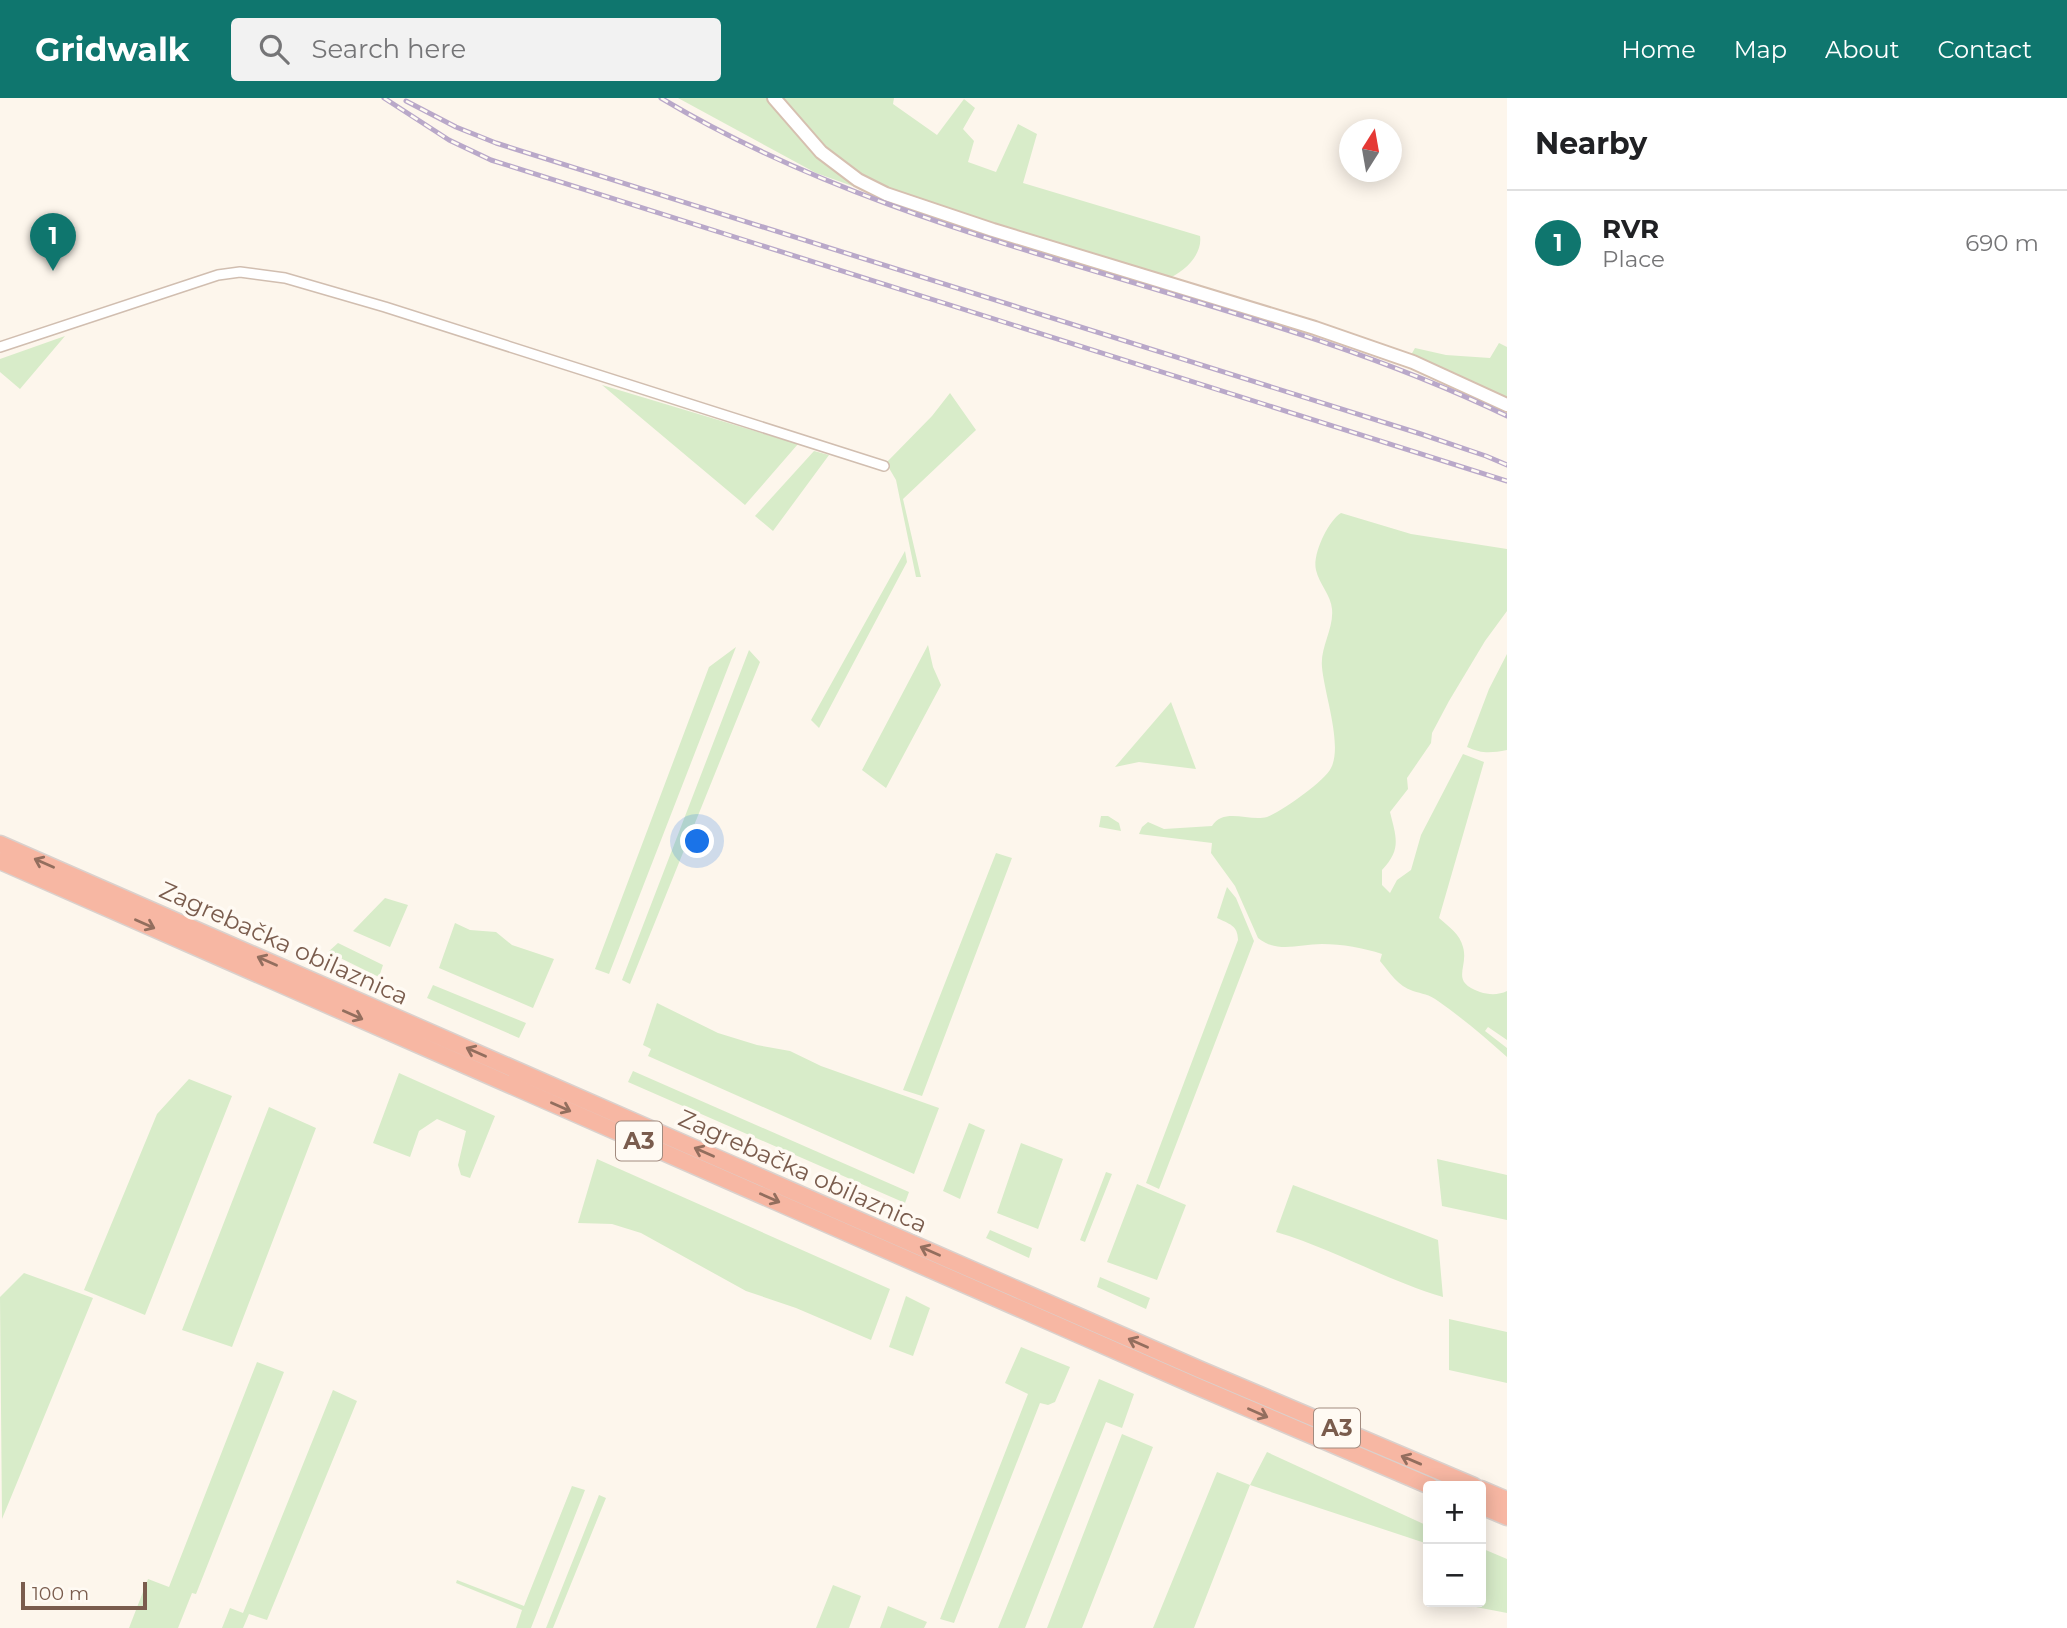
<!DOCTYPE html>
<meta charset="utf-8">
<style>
body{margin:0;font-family:Montserrat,sans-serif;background:#f2f2f2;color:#202124}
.controls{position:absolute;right:21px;bottom:21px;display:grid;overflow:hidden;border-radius:7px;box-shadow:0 4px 18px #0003}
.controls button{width:63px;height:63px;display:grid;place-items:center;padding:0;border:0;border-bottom:2px solid #e0e0e0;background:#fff;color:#202124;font:35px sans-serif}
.compass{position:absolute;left:1339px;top:21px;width:63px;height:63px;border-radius:50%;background:#fff;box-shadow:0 4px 18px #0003;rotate:11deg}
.scale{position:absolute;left:21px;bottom:18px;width:126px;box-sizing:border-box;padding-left:7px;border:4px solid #7a5c4d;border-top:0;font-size:19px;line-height:24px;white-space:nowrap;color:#7a5c4d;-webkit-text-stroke:5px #fffaf3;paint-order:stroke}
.you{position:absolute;left:698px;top:744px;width:24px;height:24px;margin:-18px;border:5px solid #fff;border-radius:50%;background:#1a73e8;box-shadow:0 0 0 10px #1a73e833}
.badge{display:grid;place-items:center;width:46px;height:46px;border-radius:50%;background:#0f766e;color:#fff;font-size:23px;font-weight:700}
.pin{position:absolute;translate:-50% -58px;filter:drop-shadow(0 2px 4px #0008)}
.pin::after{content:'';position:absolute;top:37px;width:24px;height:21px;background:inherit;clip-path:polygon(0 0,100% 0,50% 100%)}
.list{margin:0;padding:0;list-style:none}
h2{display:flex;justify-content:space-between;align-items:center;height:91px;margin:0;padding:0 28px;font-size:30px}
h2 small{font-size:23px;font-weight:400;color:#757577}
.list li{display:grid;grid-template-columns:46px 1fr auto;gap:21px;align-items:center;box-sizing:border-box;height:105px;padding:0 28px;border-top:2px solid #e0e0e0}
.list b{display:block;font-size:26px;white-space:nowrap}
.list p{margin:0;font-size:23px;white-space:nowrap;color:#757577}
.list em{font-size:23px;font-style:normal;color:#757577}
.icon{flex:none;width:38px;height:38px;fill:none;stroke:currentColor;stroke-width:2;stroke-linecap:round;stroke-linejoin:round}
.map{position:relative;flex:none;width:1507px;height:1530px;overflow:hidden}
header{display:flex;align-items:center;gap:42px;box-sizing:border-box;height:98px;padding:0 35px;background:#0f766e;color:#fff}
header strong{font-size:33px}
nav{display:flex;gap:38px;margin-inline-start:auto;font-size:24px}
.search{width:490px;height:63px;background:#f2f2f2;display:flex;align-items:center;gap:18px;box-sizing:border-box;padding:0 24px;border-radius:7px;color:#757577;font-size:26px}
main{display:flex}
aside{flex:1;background:#fff}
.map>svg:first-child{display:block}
.green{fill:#d8ecc9}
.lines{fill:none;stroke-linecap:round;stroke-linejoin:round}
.minor-casing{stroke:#d1beb0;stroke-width:12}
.secondary-casing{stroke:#d6c0b0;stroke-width:16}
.motorway-casing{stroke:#dad1cd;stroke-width:19}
.minor{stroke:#fff;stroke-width:9}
.secondary{stroke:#fff;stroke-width:12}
.motorway{stroke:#f7b7a3;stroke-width:16}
.rail-casing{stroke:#b9a8c9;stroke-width:5}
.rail{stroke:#fffaf3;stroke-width:2.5;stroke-dasharray:8;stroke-linecap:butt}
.oneway{stroke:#936e5e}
.labels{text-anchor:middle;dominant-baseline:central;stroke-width:7;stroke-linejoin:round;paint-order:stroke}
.shield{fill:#fffaf3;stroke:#a28b7f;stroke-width:2}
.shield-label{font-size:23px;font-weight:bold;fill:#7a5c4d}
.street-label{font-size:24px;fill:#7a5c4d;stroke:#fffaf3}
</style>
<header>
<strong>Gridwalk</strong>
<div class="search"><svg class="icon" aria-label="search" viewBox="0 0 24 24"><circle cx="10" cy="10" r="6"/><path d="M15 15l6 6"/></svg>Search here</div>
<nav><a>Home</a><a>Map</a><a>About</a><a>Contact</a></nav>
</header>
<main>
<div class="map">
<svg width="1507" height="1530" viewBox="0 0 1507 1530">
<rect width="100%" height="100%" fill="#fdf6ec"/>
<path class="green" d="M678,0H769L807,45L889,101L816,75Z
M779,0H894L893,6L937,37L964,1L975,10L963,31L974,43L968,64L996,74L1018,26L1037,36L1023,85L1200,138C1203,157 1183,175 1167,181L886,93L837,63Z
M65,238L20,291L0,274V261Z
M1499,245L1507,249V300L1411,257L1415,250L1446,257L1490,260Z
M602,287L798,346L745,407Z
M950,295L976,332L903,401L921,479H916L896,382L886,365L932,318Z
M814,353L829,357L773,433L755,418Z
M1341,415L1411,436L1507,451V513L1485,543L1449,603L1432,635L1431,645L1407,680L1408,691L1390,714C1396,739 1402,751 1382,772V787L1390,795L1397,782L1411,772L1421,737L1463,656L1484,664L1439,820C1449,829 1460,836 1463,849C1469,870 1449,883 1480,894C1489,897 1499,897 1507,893V942L1488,929L1485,933L1507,950V959C1485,939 1462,920 1438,903C1429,896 1422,896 1413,893C1398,888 1390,875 1380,863L1382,856C1364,850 1342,846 1322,846C1299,846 1278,856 1258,840L1235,788L1211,755L1212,745L1139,736L1142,729L1148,724L1164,731L1212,728C1224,709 1249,724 1267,719C1281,714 1325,683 1331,670C1343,647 1324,595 1322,569C1320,549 1334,531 1332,511C1331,497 1319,486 1316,472C1312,457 1328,423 1341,415Z
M905,453L907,464L819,630L811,622Z
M928,547L933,569L941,587L886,690L862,672Z
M736,549L609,876L595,871L709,569Z
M749,552L760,564L630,886L622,882Z
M1507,556V652C1491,655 1482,656 1467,649L1489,591Z
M1171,604L1196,671L1139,664L1115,669Z
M1101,718H1108L1119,725L1121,733L1099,729Z
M996,755L1012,760L922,998L903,992Z
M1227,789L1236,800L1254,843L1159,1091L1146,1085L1238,842C1238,827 1229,826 1217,820Z
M385,800L408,807L390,849L353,833Z
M455,825L470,832L496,834L512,847L554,861L533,910L439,870Z
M338,845L383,867L379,879L328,854Z
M433,887L526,925L519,940L427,900Z
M657,905L718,935L757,947L790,953L821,968L939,1010L914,1076L648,958L651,951L643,947Z
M633,973L909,1094L905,1105L628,984Z
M399,975L495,1018L470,1080L461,1077L458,1067L466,1033L437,1021L419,1033L410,1059L373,1045Z
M189,981L232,998L145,1217L84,1192L157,1016Z
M269,1009L316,1030L232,1249L182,1232Z
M969,1025L985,1032L960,1101L943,1093Z
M1021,1045L1063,1061L1038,1131L997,1115Z
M597,1061L890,1191L871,1242L796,1210L746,1193L641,1135L612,1126L578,1125Z
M1437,1061L1507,1077V1122L1442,1108Z
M1106,1074L1112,1076L1085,1144L1080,1142Z
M1137,1086L1186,1107L1157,1182L1107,1164Z
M1293,1087L1438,1142L1443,1199C1385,1182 1334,1151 1276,1134Z
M990,1132L1032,1150L1029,1160L986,1140Z
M24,1175L93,1200L2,1421L0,1199Z
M1100,1179L1150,1200L1146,1211L1097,1189Z
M906,1198L930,1210L913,1258L889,1249Z
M1449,1221L1507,1234V1285L1449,1272Z
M1021,1249L1070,1269L1055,1304L1048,1307L1040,1305L954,1525L940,1521L1028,1296L1005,1285Z
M257,1264L284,1274L196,1496L192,1495L178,1530H129L148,1481L169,1489Z
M1099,1281L1134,1296L1122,1330L1106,1324L1025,1530H998Z
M333,1292L357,1303L267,1522L249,1516L243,1530H222L230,1510L243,1515Z
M1122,1336L1153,1349L1082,1530H1047Z
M1267,1354L1428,1428V1446L1250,1387L1194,1530H1153L1217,1374L1250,1387Z
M572,1388L585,1392L531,1530H516L522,1512L456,1485L457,1482L524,1508Z
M599,1397L606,1400L553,1530H546Z
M1481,1450L1507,1461V1515L1450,1504H1481Z
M833,1487L861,1498L849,1530H816Z
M888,1508L927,1524L924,1530H880Z"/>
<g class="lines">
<defs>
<path id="minor" d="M0,249L218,177L240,174L285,180L385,209L884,368"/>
<path id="secondary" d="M774,0L821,54L858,82L886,96L993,132L1315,230L1413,264L1507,307"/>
<path id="motorway" d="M0,746L1201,1272L1474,1388
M0,763L1196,1288L1430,1388
M1481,1391L1507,1402
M1481,1408L1507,1419"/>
</defs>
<use href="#minor" class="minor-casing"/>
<use href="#secondary" class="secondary-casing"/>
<use href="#motorway" class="motorway-casing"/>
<use href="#minor" class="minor"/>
<use href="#secondary" class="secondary"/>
<use href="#motorway" class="motorway"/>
<defs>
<path id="rail" d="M384,0L449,42L491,62L1507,383
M661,0C922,157 1235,187 1507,318
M406,3L456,29L496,45L1421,336L1486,358L1507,367"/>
</defs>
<use href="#rail" class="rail-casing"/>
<use href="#rail" class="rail"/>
</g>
<defs><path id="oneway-shaft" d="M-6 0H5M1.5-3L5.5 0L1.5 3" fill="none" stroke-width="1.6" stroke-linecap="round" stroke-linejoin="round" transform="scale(1.75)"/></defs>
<g class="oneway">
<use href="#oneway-shaft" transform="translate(44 765) rotate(-156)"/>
<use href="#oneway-shaft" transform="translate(145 826) rotate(24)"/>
<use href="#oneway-shaft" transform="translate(267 863) rotate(-156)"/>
<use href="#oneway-shaft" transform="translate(353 917) rotate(24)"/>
<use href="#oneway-shaft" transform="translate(476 954) rotate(-156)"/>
<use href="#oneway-shaft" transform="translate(561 1009) rotate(24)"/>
<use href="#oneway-shaft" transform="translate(704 1054) rotate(-156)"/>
<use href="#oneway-shaft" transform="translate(770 1100) rotate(24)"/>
<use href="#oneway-shaft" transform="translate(930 1153) rotate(-156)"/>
<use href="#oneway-shaft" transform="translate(1138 1245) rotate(-156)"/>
<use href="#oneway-shaft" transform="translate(1258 1315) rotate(24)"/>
<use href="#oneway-shaft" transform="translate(1411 1362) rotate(-157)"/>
</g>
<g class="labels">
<g class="shield">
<rect x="616" y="1023.5" width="46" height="39" rx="5"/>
<rect x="1314" y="1310.5" width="46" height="39" rx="5"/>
</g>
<g class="shield-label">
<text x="639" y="1043">A3</text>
<text x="1337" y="1330">A3</text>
</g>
<g class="street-label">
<text transform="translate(284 845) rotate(24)">Zagrebačka obilaznica</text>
<text transform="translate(803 1073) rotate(24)">Zagrebačka obilaznica</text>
</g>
</g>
</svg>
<div class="controls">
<button>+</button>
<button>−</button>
</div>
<svg class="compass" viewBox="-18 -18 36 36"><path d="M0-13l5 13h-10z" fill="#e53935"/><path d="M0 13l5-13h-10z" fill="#757577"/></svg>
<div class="scale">100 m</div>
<div class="you"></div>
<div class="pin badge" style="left:53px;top:173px">1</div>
</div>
<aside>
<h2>Nearby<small></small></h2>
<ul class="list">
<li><span class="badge">1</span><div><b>RVR</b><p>Place</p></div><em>690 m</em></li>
</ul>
</aside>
</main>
